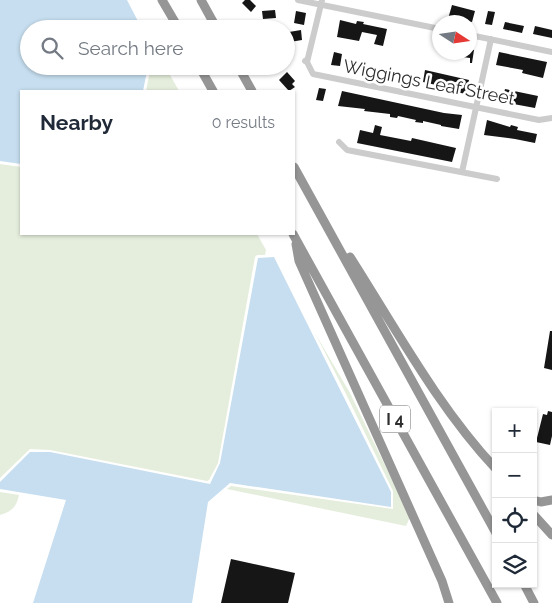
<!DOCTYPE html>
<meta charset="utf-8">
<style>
body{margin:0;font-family:Raleway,sans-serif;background:#f2f2f3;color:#1f2937}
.controls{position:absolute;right:15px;bottom:15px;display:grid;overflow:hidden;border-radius:0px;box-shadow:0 1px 4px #0004}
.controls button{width:45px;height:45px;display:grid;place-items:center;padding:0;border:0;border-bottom:1px solid #e0e1e3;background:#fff;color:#1f2937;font:25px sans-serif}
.compass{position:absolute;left:432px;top:15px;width:45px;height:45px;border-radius:50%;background:#fff;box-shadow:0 1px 4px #0004;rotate:102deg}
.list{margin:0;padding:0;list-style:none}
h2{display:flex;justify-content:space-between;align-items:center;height:65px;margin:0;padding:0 20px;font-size:21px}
h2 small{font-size:16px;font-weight:400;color:#747a83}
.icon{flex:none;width:28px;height:28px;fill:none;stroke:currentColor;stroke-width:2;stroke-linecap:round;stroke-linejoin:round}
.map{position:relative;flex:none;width:552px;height:603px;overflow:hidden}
.search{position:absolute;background:#fff;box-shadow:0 1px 4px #0004;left:20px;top:20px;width:275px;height:55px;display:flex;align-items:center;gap:12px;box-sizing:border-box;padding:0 18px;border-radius:28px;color:#747a83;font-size:19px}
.panel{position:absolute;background:#fff;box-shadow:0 1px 4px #0004;left:20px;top:90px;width:275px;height:145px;border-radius:0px}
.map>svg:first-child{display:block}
.green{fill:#e5eedc}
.water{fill:#c6deef}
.building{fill:#161616}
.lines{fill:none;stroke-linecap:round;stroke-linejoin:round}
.minor{stroke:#ccc;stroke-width:6}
.highway{stroke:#969696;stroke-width:9}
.labels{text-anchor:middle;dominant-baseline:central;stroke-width:5;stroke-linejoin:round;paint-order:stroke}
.shield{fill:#fff;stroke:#6d6d6d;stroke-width:1}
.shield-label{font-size:16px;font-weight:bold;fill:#2f2f2f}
.street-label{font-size:18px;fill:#2f2f2f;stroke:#fff}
</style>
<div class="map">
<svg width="552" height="603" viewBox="0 0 552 603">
<rect width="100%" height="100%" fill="#fff"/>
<path class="green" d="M151,66H165L179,91H146Z
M0,164L21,167V234H257L266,250L265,255H257L255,257L218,463L209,480L207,481L50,450L30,449L0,478Z
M315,333L350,393L410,517L406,526L227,489L231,486L393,509V491L346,394Z
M0,492L19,495C16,508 12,511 0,515Z"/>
<path class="water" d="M0,0H127L142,29H29V66H148L143,91H21V164L0,161Z
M274,257L391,492V507L230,483L208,502L192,603H33L66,500L0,489V482L30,452H50L210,484L220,463L258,258Z"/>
<path class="building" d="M245,0H250L256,6L251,12L242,3Z
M452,5L475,11L472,22L448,19Z
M275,10L276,18L263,19L262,11Z
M296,11L306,13L304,25L294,23Z
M488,11L495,12L492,25L485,24Z
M340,20L356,24L357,21L364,22L363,24L387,29L383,46L374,44L377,35L362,32L359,41L337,37Z
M505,22L524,26L522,33L503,29Z
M535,26L552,30V38L533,34Z
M301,30L302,40L290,42L289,32Z
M470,49L474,50L472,63H470V58L463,57L464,52H470Z
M334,52L342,54L340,66L331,65Z
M499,52L547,62L543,78L522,73L523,70L496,65Z
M425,70L469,80L466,94L436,88V85L423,82Z
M287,72L295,81L292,84L295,87L289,91L279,80Z
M319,88L326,89L323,101L316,100Z
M505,89L538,96L535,108L502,102Z
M342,91L444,113L462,115L459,129L441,126V125L423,121V123L415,122L416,120L398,116L397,118L390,117V114L364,111L365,109L338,106Z
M487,120L510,127L511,125L518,127L517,130L537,134L535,143L515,139L484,135Z
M375,125L382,127L380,135L411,141L412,138L456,148L452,162L357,143L360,130L373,133Z
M550,331H552V370L544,368Z
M548,411L552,412V436L550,445L536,442L543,414L547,415Z
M231,559L295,573L288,603H221Z"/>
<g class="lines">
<path class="minor" d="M298,0L440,29
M470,35L552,52
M305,61L307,62L322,0
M307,62L313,74L539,120L552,118
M339,142L347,150L497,179
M462,172L491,39"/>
<path class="highway" d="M162,0L179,29
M201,0L217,29
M199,66L213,91
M238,66L252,91
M294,167L496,533
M293,234L497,603
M296,244L299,261L442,581L449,603
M350,257C396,329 438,407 496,469
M533,500L541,502L552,500
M533,514L552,535
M524,584L534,603"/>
</g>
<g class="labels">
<rect class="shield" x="380" y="405.5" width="30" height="27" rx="4"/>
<g class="shield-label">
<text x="395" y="419">I 4</text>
</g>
<g class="street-label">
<text transform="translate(429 82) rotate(11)">Wiggings Leaf Street</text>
</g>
</g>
</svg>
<div class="controls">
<button>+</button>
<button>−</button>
<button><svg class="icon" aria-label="locate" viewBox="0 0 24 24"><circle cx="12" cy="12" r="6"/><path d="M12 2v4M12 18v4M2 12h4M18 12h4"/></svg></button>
<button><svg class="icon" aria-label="layers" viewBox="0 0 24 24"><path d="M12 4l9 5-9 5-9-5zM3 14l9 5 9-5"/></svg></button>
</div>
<svg class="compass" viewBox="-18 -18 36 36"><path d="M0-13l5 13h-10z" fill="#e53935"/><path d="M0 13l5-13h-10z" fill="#747a83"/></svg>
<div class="search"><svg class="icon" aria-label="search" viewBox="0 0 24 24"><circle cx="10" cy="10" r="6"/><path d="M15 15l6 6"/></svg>Search here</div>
<section class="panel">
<h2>Nearby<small>0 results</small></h2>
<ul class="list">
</ul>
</section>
</div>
